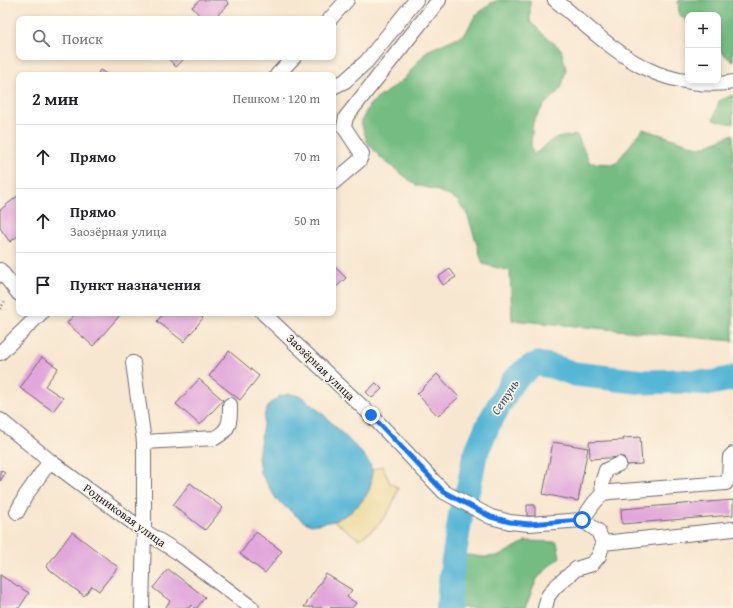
<!DOCTYPE html>
<html lang="ru">
<meta charset="utf-8">
<style>
body{margin:0;font-family:"Gentium Book Plus",serif;background:#f2f2f2;color:#202124}
.controls{position:absolute;right:12px;top:12px;display:grid;overflow:hidden;border-radius:8px;box-shadow:0 2px 6px #0003}
.controls button{width:36px;height:36px;display:grid;place-items:center;padding:0;border:0;border-bottom:1px solid #e0e0e0;background:#fff;color:#202124;font:20px sans-serif}
.stop{position:absolute;width:12px;height:12px;margin:-9px;border:3px solid #1a73e8;border-radius:50%;background:#fff}
.stop.end{background:#1a73e8;border-color:#fff;box-shadow:0 1px 4px #0008}
.list{margin:0;padding:0;list-style:none}
h2{display:flex;justify-content:space-between;align-items:center;height:52px;margin:0;padding:0 16px;font-size:17px}
h2 small{font-size:13px;font-weight:400;color:#757577}
.list li{display:grid;grid-template-columns:26px 1fr auto;gap:12px;align-items:center;box-sizing:border-box;height:64px;padding:0 16px;border-top:1px solid #e0e0e0}
.list b{display:block;font-size:15px;white-space:nowrap}
.list p{margin:0;font-size:13px;white-space:nowrap;color:#757577}
.list em{font-size:13px;font-style:normal;color:#757577}
.icon{flex:none;width:22px;height:22px;fill:none;stroke:currentColor;stroke-width:2;stroke-linecap:round;stroke-linejoin:round}
.map{position:relative;flex:none;width:733px;height:608px;overflow:hidden}
.search{position:absolute;background:#fff;box-shadow:0 2px 6px #0003;left:16px;top:16px;width:320px;height:44px;display:flex;align-items:center;gap:10px;box-sizing:border-box;padding:0 14px;border-radius:8px;color:#757577;font-size:15px}
.panel{position:absolute;background:#fff;box-shadow:0 2px 6px #0003;left:16px;top:72px;width:320px;height:244px;border-radius:8px}
.map>svg:first-child{display:block}
.forest{fill:#74bc82;stroke:#4b6f5e}
.sand{fill:#eeda9e;stroke:#887e6c}
.water{fill:#57b6d5;stroke:#3c6c88}
.lines{fill:none;stroke-linecap:round;stroke-linejoin:round}
.river{stroke:#57b6d5;stroke-width:25}
.building{fill:#e1a7db}
.minor-casing{stroke:#6d676f;stroke-width:16}
.path{stroke:#6d676f;stroke-width:2.5;stroke-dasharray:1 3;stroke-linecap:butt}
.minor{stroke:#fff;stroke-width:14}
.route{stroke:#1a73e8;stroke-width:5}
.labels{text-anchor:middle;dominant-baseline:central;stroke-width:3.5;stroke-linejoin:round;paint-order:stroke}
.street-label{font-size:12px;fill:#22223b;stroke:#fcf5e5}
.water-label{font-size:13px;font-style:italic;fill:#355671;stroke:#fcf5e5}
</style>
<div class="map">
<svg width="733" height="608" viewBox="0 0 733 608">
<rect width="100%" height="100%" fill="#fcf5e5"/>
<filter id="ink" filterUnits="userSpaceOnUse"><feTurbulence type="fractalNoise" baseFrequency=".025" numOctaves="2"/><feDisplacementMap in="SourceGraphic" scale="8" xChannelSelector="R" yChannelSelector="G"/><feConvolveMatrix kernelMatrix="1 2 1 2 8 2 1 2 1" color-interpolation-filters="sRGB"/></filter>
<filter id="wash" filterUnits="userSpaceOnUse"><feTurbulence type="fractalNoise" baseFrequency=".012" numOctaves="4" result="noise"/><feDisplacementMap in="SourceGraphic" scale="16" xChannelSelector="R" yChannelSelector="G"/><feGaussianBlur stdDeviation="0.9" result="paint"/><feColorMatrix in="noise" values="0 0 0 0 0 0 0 0 0 0 0 0 0 0 0 0 0 1.4 0 .05"/><feComposite in="paint" operator="in"/></filter>
<g filter="url(#wash)">
<rect width="100%" height="100%" fill="#f8e7d0"/>
<path class="forest" d="M498,0H530V21L545,36L561,49L566,69L561,89L544,105L533,122L531,144L533,155L555,138L577,135L590,163L615,164L643,129L701,148L733,134V341L512,320L510,271L483,264L468,216L456,199L436,190L416,185L381,158L367,142L361,122L370,104L404,79L427,51L465,34L475,16L491,3Z
M678,0H733V62L718,49V15H688V23L679,14Z
M733,95V124L713,120L719,101Z
M526,541L557,542L560,557L548,567L537,579L525,608H456L459,568L468,555L483,557L499,556Z"/>
<path class="sand" d="M382,466L390,483L398,488C391,513 381,526 359,539L334,521C355,511 374,496 372,470Z"/>
<path class="water" d="M290,394L301,396L323,414L361,452L370,464L372,471L370,488L365,497L351,512L334,521L311,525L303,521L277,500L260,472L258,457L265,413L269,404L280,396Z"/>
<g class="lines">
<path class="river" d="M448,608L451,576L461,512L469,486L475,455L488,425L512,382L523,372L532,366L538,364L551,366L575,374L644,382L679,381L711,383L733,378"/>
</g>
<g id="blocks">
<path class="building" d="M200,0H226L229,4L213,19H203L192,7Z
M167,57H186L176,67Z
M100,70L108,75H97Z
M19,195V235L10,242L0,228V210Z
M333,265L346,278L333,290Z
M450,269L456,277L443,285L438,277Z
M76,313H120L121,314L93,346L67,323Z
M164,313H197L203,318L184,342L157,321Z
M229,351L259,376L240,400L209,376Z
M42,357L58,368L45,386L63,398L53,411L20,388Z
M437,374L459,397L438,416L417,394Z
M199,379L223,400L200,425L176,404Z
M376,383L382,389L372,398L366,392Z
M640,437L642,464L625,465L624,457L590,459L589,442L624,440L623,438Z
M553,442L588,448L578,501L543,494Z
M0,470L5,473L0,481Z
M190,483L223,508L205,530L173,505Z
M733,500V515L622,524L621,509Z
M527,505H535V516H527Z
M72,532L118,567L99,591L92,586L84,596L46,567Z
M256,532L282,551L265,573L240,554Z
M168,569L205,597L197,608H194L191,605L189,608H165L170,601L153,588Z
M326,574L352,590L347,597L356,603L352,608L304,607Z
M0,575L29,593L19,608H0Z"/>
</g>
</g>
<g filter="url(#ink)">
<use href="#blocks" fill-opacity="0" stroke="#6d676f" stroke-width="1"/>
<g class="lines">
<defs>
<path id="minor" d="M555,0C584,23 614,53 647,69C661,76 676,80 691,82C705,84 719,85 733,82
M330,19L347,0
M277,75L294,57
M333,87L345,81L367,61L416,0
M333,183L359,161L362,154L344,127L346,117L439,0
M0,270L19,294
M263,313L371,415L444,492L491,517L510,522L529,524L582,520L598,531L603,543L733,529
M0,353L41,313
M133,363L144,442V531L142,608
M0,420L50,461L144,531L179,553L252,608
M144,442L215,438C231,429 230,421 230,405
M603,493L602,483L606,470L619,464
M17,512L26,495L50,461
M582,520L594,503L603,493L610,492L726,483L729,478L730,457L733,454
M545,608L548,596L555,587L576,569L592,564L599,556L603,543"/>
</defs>
<use href="#minor" class="minor-casing"/>
<path class="path" d="M0,309L6,299"/>
<use href="#minor" class="minor"/>
</g>
</g>
<g class="lines" filter="url(#ink)">
<path class="route" d="M371,415L444,492L491,517L510,522L529,524L582,520"/>
</g>
<g class="labels">
<g class="street-label">
<text transform="translate(321 367) rotate(44)">Заозёрная улица</text>
<text transform="translate(125 515) rotate(36)">Родниковая улица</text>
</g>
<g class="water-label">
<text transform="translate(505 397) rotate(-57)">Сетунь</text>
</g>
</g>
</svg>
<div class="controls">
<button>+</button>
<button>−</button>
</div>
<div class="stop" style="left:582px;top:520px"></div>
<div class="stop end" style="left:371px;top:415px"></div>
<div class="search"><svg class="icon" aria-label="search" viewBox="0 0 24 24"><circle cx="10" cy="10" r="6"/><path d="M15 15l6 6"/></svg>Поиск</div>
<section class="panel">
<h2>2 мин<small>Пешком · 120 m</small></h2>
<ul class="list">
<li><svg class="icon" aria-label="ahead" viewBox="0 0 24 24"><path d="M12 20V5M6 11l6-6 6 6"/></svg><div><b>Прямо</b></div><em>70 m</em></li>
<li><svg class="icon" aria-label="ahead" viewBox="0 0 24 24"><path d="M12 20V5M6 11l6-6 6 6"/></svg><div><b>Прямо</b><p>Заозёрная улица</p></div><em>50 m</em></li>
<li><svg class="icon" aria-label="arrive" viewBox="0 0 24 24"><path d="M6 21V4h12l-3 4 3 4H6"/></svg><div><b>Пункт назначения</b></div></li>
</ul>
</section>
</div>
